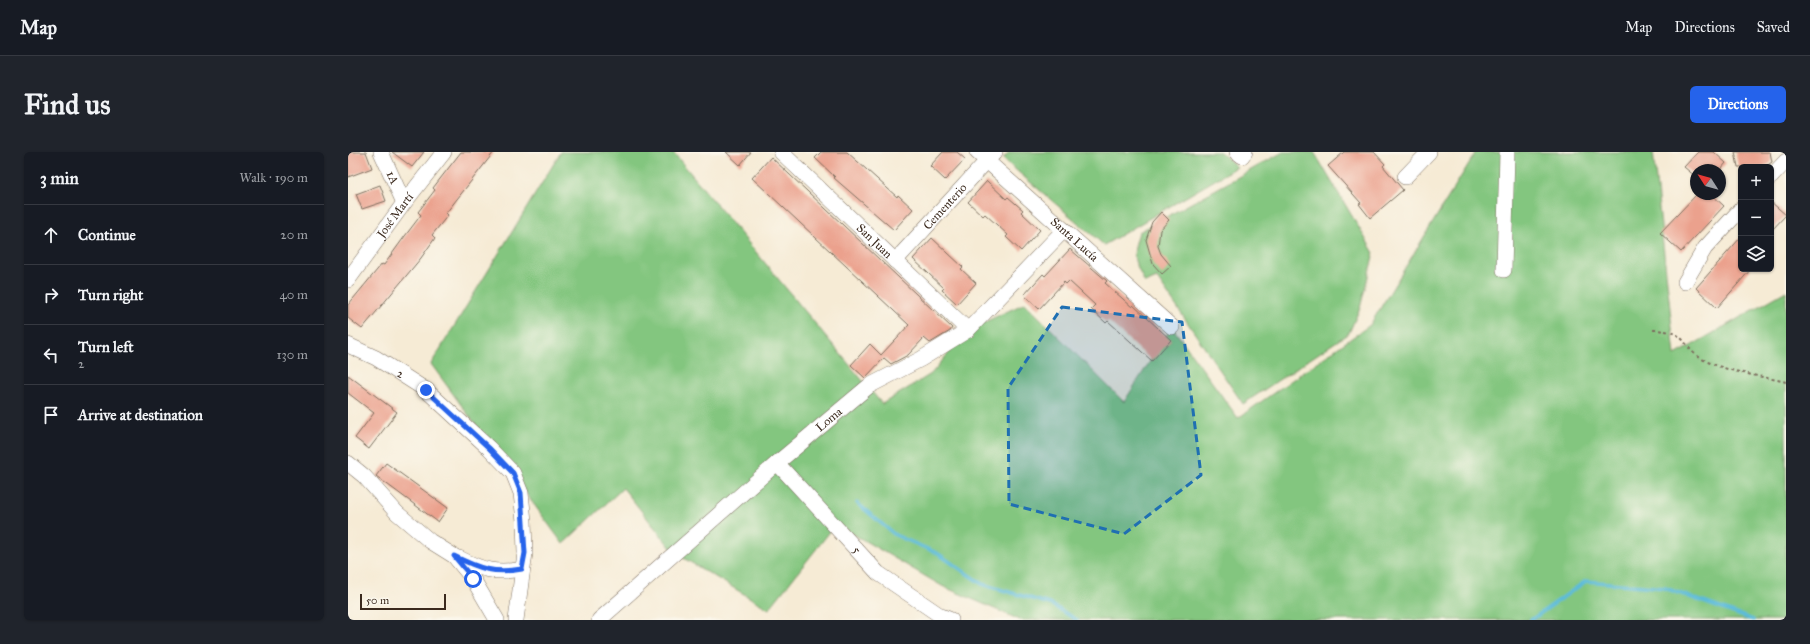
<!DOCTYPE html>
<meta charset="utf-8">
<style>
body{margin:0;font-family:"IM FELL Great Primer",serif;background:#20242c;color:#f1f3f6}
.controls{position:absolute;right:12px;top:12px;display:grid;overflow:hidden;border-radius:6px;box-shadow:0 1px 3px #0004}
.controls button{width:36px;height:36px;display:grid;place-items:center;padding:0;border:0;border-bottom:1px solid #363941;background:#171b24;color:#f1f3f6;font:20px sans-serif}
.compass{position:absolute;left:1342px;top:12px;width:36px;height:36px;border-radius:50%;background:#171b24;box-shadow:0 1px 3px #0004;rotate:306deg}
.scale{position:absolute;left:12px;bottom:10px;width:86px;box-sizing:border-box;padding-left:4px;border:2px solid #3b2a1e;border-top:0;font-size:11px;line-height:14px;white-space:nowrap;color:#3b2a1e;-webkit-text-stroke:3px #fbf7ec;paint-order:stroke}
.stop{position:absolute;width:12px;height:12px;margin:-9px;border:3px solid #2563eb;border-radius:50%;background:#fff}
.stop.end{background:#2563eb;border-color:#fff;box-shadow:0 1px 4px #0008}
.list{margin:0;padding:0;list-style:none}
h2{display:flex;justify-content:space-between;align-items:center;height:52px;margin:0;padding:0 16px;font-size:17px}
h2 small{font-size:13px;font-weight:400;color:#9ea1a6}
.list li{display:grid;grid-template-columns:26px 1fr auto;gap:12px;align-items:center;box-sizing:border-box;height:60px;padding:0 16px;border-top:1px solid #363941}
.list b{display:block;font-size:15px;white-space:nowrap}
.list p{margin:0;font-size:13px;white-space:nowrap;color:#9ea1a6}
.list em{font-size:13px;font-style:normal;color:#9ea1a6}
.icon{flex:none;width:22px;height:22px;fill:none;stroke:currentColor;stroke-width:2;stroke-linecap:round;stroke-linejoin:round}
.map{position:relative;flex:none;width:1438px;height:468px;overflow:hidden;border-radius:6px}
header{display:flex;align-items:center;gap:24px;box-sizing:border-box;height:56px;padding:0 20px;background:#171b24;border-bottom:1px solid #363941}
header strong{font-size:19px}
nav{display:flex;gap:22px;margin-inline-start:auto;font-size:14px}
.intro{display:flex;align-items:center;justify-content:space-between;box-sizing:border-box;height:96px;padding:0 24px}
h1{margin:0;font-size:28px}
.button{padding:10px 18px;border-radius:6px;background:#2563eb;color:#fff;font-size:14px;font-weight:700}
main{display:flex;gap:24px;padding:0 24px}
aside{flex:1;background:#171b24;border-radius:6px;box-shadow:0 1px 3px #0004}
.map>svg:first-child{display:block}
.green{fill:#83c67f;stroke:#5f784e}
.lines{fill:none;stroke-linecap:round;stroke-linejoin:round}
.stream{stroke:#5cbbda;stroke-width:3.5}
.building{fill:#eba18d}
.minor-casing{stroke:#7c6e5e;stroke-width:16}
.path{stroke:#7c6e5e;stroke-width:2;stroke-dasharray:3 3;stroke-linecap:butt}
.minor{stroke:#fff;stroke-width:15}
.route{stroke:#2563eb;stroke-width:5}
.marked{fill:#1f6fb2;fill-opacity:0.2;stroke:#1f6fb2;stroke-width:3;stroke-dasharray:8 5;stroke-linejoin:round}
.labels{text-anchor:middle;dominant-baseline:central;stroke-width:3;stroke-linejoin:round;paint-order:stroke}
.street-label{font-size:12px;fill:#3b2a1e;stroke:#fbf7ec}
</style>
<header>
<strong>Map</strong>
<nav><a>Map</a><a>Directions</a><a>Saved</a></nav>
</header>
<div class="intro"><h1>Find us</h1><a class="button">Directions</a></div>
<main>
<aside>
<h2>3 min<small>Walk · 190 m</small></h2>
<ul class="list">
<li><svg class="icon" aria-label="ahead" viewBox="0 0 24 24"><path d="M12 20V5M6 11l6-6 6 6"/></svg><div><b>Continue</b></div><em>20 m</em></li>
<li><svg class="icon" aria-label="right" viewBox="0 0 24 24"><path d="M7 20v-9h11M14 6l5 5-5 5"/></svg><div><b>Turn right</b></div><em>40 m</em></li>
<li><svg class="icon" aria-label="left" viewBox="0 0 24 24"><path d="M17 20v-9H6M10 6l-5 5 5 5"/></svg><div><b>Turn left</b><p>2</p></div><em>130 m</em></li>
<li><svg class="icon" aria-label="arrive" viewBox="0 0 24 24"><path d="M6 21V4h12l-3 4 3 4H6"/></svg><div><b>Arrive at destination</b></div></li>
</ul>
</aside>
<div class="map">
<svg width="1438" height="468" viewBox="0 0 1438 468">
<rect width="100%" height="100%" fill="#fbf7ec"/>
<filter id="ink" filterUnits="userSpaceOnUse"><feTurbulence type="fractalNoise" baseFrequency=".025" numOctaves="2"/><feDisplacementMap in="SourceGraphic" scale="8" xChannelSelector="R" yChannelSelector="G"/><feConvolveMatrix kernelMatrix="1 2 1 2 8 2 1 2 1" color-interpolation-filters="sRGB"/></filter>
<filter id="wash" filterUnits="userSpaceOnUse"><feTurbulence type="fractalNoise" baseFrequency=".012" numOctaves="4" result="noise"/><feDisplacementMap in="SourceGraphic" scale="16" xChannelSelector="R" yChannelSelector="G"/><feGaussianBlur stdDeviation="0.9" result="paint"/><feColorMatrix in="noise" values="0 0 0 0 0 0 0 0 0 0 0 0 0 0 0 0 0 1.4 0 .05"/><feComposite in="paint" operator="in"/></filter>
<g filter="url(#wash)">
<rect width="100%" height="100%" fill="#f6ebd5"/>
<path class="green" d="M213,0H325L534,252L583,222L620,178L677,151L776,250L824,175L890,266L1022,173L1128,0H1305L1327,203L1438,139V468H672L594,434L488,372L421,457L327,401L275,336L215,392L83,212Z
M661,0H872L889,15L756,93L655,7Z
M935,0H966L1026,101L1012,156L1001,181L895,252L809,126L797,131C785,107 783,106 791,80Z"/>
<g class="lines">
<path class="stream" d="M509,351L547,383L589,401L634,432L702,452L729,468
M1183,468L1238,429L1317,436L1405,468"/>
</g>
<g id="blocks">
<path class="building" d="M0,0H18L24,16L0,25Z
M44,0H76L64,15Z
M113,0H146L98,61L100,63L84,83L87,86L73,106L14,177L0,166V153L34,112L36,113L57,84L73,63L70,60L87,38L85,36Z
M378,0H403L392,13Z
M473,0H499L549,45L550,43L565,57L546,78L486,26L487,25L467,6Z
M595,0H609L617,7L597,28L582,14Z
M996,0H1026L1037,12L1035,14L1055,38L1022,66L1011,52L1013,51L980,14Z
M1350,0H1366L1378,11L1372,18H1348V25L1336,15Z
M1387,0H1422L1424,10L1417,15H1390Z
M423,5L604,176L602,179L582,191L576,186L560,203L543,212L536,206L517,226L503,213L522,192L533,203L561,173L404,26Z
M639,29L658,47L660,45L675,58L673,60L692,78L673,99L658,85L660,83L637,62L635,64L620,50Z
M32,33L38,49L14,57L8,42Z
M1349,42H1363L1376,54L1333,100L1312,81Z
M1423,50L1438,63L1423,79Z
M813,60L821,68L812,78L810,94L813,102L823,114L814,122L805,112L798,88L804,70Z
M1393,85V117H1403L1369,156L1348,136Z
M584,86L615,115L613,117L628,131L609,152L594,138L596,136L565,107Z
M722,97L759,129L757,131L784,155L785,153L823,188L804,209L760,169L758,171L743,157L747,153L721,129L718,132L716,130L691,157L676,143L695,122L697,124Z
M0,223L49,260L21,297L7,286L26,261L0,241Z
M38,311L100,356L90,370L28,324Z"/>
</g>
</g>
<g filter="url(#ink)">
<use href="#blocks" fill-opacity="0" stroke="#7c6e5e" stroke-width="1"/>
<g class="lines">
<defs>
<g id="minor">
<path id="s1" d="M33,0L56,51"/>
<path id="s2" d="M433,0L620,178"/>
<path id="s3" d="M629,0L824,175"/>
<path d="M889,0L894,4L897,0"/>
<path d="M1057,25L1081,0"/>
<path d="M1423,25L1438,9"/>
<path id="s4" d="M547,109L647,0"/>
<path d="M1156,118L1159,0"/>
<path id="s5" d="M0,128L56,51L96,0"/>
<path d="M1337,130L1357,96L1393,57"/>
<path id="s6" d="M0,193L28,206L78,238L141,296L165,321L173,341L176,369L177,401L168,468"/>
<path d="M0,311L16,324L49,361L82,389L106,404L125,427L149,468"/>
<path id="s7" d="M429,311L530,421L593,464L603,468"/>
<path d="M111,406C134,418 148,422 174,417"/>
<path id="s8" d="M251,468L429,311L521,234L573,207L620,178L716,78"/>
</g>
</defs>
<use href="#minor" class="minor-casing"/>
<path class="path" d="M1305,178C1343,179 1331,195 1356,208C1379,220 1413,224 1438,230"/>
<use href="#minor" class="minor"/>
</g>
</g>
<g class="lines" filter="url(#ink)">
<path class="route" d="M78,238L141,296L165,321L173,341L177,401L174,417C146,422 132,417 106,404L125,427"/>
</g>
<path class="marked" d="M714,155L834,170L853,323L776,382L661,352L660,236Z"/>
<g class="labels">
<g class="street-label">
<text stroke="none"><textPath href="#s1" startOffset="28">1A</textPath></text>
<text stroke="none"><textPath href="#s4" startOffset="74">Cementerio</textPath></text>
<text stroke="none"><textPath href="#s5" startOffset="80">José Martí</textPath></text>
<text stroke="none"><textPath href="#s3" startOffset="131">Santa Lucía</textPath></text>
<text stroke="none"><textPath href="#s2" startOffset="129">San Juan</textPath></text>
<text stroke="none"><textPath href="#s6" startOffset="60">2</textPath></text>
<text stroke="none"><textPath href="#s8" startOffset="305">Loma</textPath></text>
<text stroke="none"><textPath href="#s7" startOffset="118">5</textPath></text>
</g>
</g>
</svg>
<div class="controls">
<button>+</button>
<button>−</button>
<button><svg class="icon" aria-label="layers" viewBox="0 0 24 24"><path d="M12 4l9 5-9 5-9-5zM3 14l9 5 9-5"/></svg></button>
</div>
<svg class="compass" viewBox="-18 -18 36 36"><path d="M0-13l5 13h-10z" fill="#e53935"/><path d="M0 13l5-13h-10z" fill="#9ea1a6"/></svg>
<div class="scale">50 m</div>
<div class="stop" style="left:125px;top:427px"></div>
<div class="stop end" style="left:78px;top:238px"></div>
</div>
</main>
